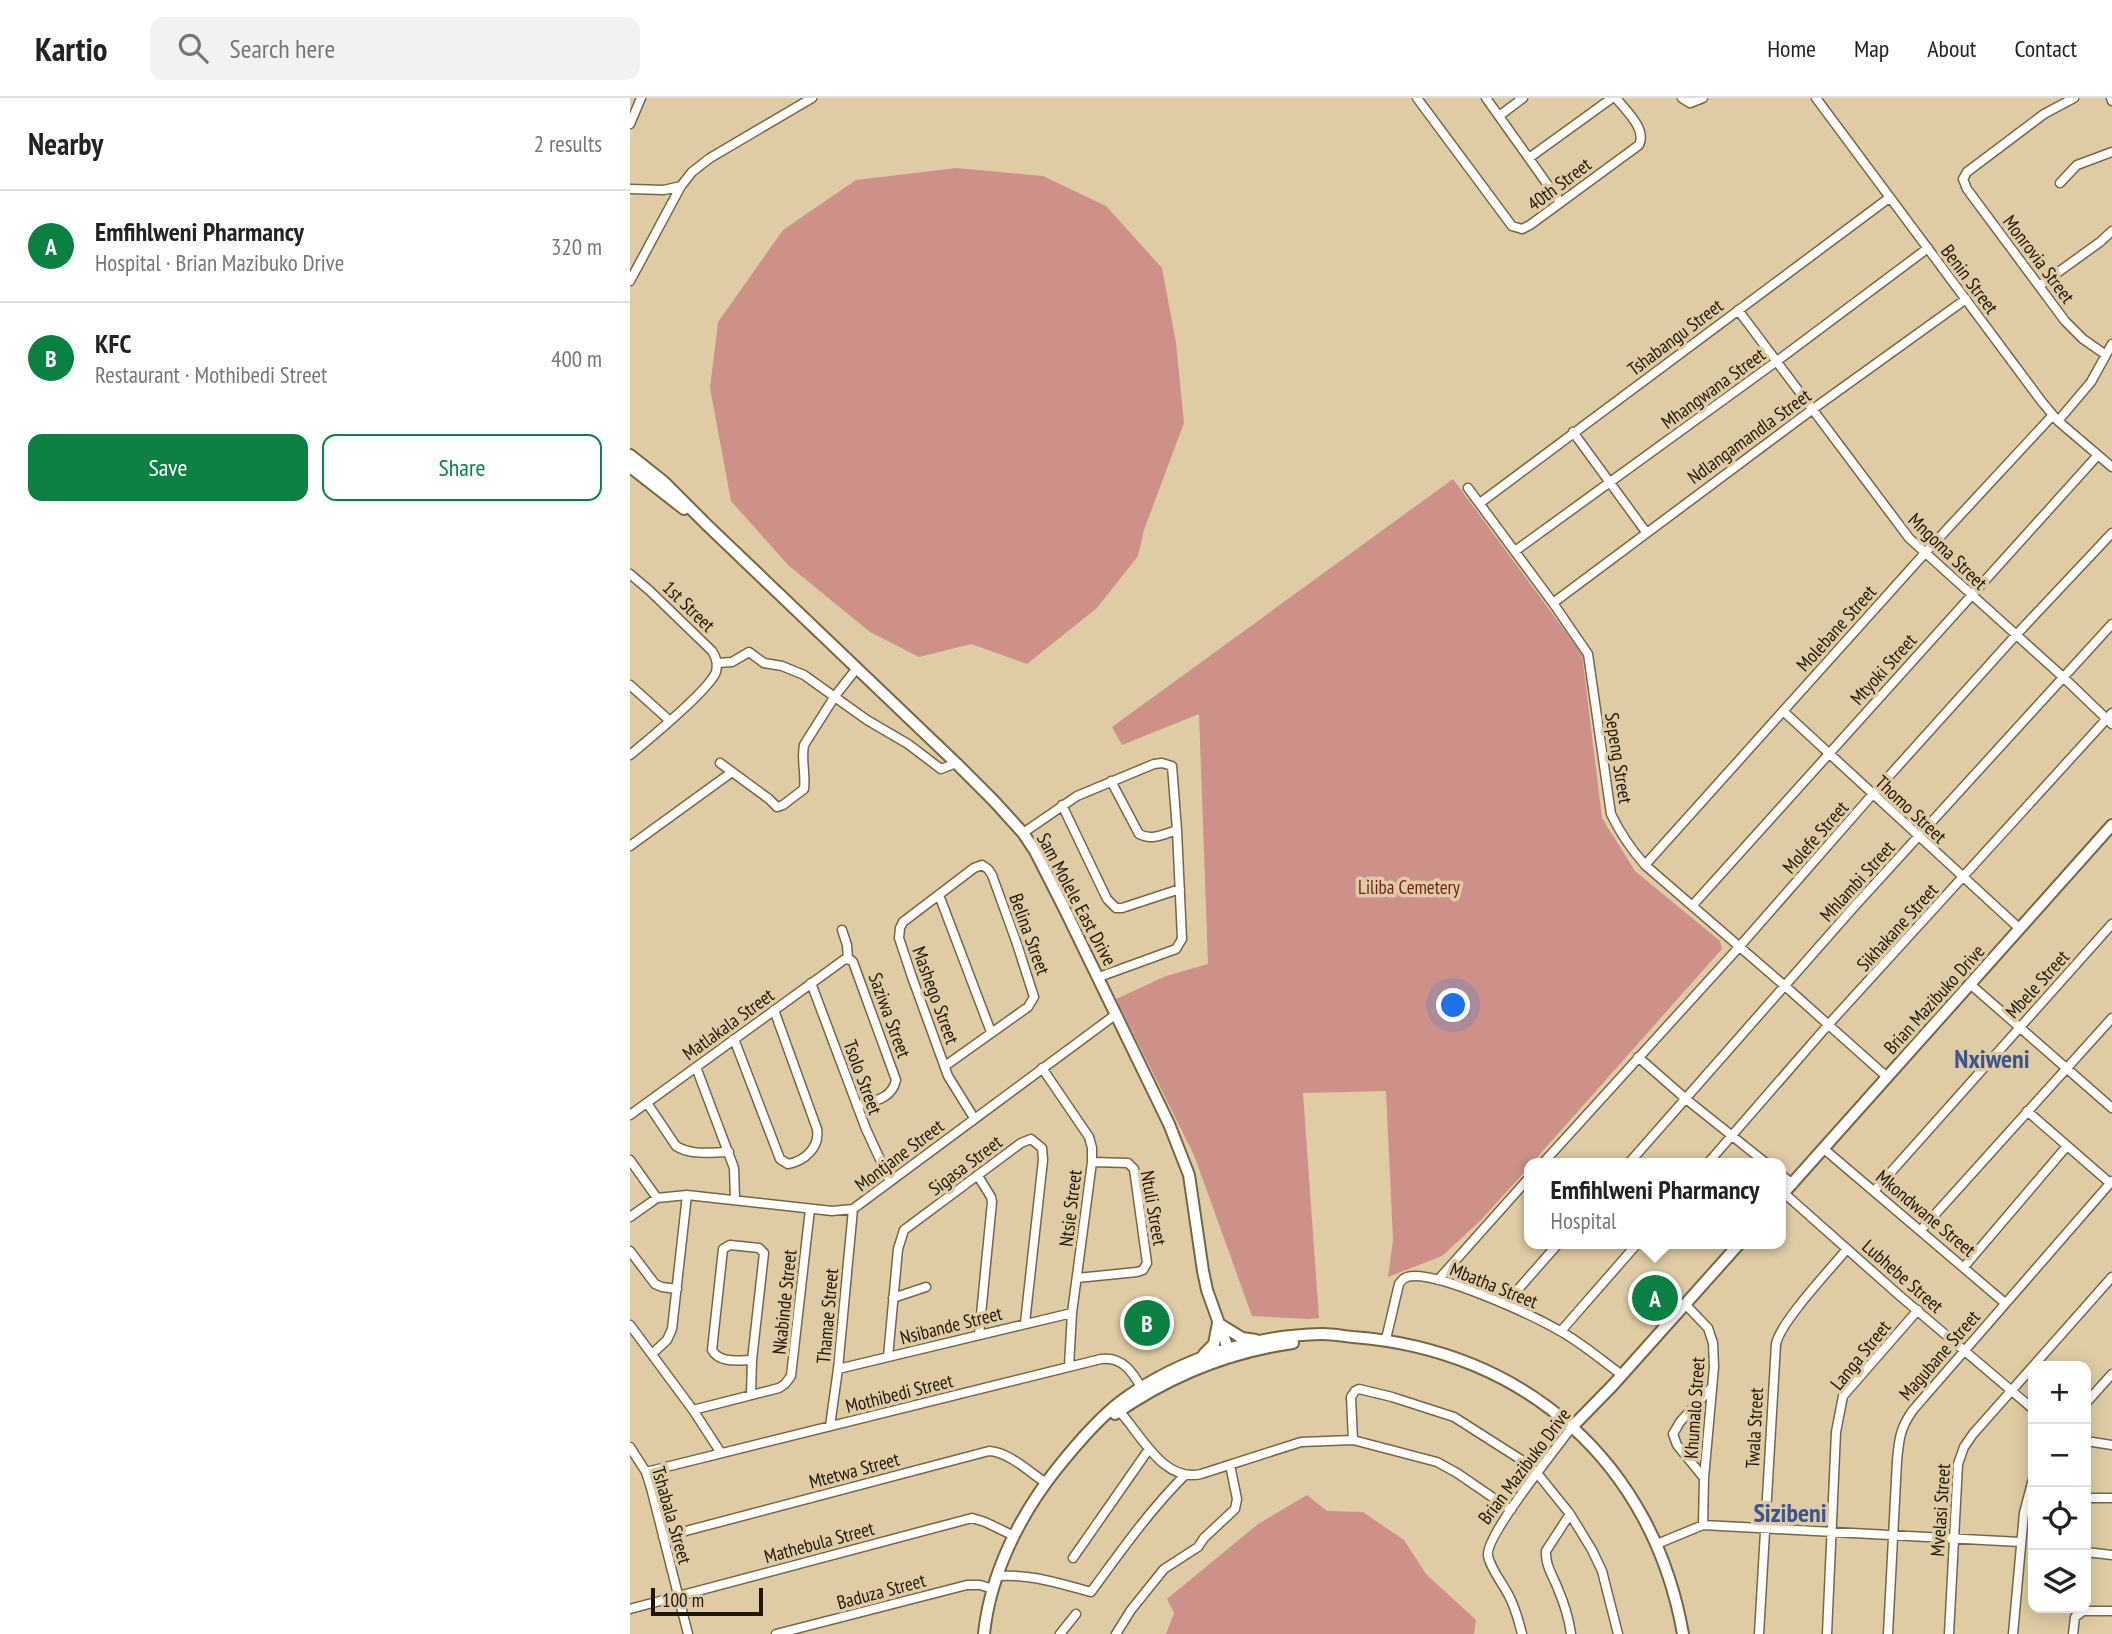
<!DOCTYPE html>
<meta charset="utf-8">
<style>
body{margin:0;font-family:"PT Sans Narrow",sans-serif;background:#f2f2f2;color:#222}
.controls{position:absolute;right:21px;bottom:21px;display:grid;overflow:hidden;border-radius:14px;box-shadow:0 4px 18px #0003}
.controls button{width:63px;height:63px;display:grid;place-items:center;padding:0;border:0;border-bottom:2px solid #e0e0e0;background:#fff;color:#222;font:35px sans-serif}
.scale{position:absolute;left:21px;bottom:18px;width:112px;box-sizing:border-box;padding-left:7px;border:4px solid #1e1708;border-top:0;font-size:19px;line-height:24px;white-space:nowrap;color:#1e1708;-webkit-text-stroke:5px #dfcca4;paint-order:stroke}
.you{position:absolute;left:824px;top:908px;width:24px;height:24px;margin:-18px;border:5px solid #fff;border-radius:50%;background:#1a73e8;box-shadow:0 0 0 10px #1a73e833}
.badge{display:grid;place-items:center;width:46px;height:46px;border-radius:50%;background:#0b8043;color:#fff;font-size:23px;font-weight:700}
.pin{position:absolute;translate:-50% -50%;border:4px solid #fff;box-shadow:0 2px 7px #0006}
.popup{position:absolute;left:894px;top:1060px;width:262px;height:91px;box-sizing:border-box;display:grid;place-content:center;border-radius:14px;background:#fff;filter:drop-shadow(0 2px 5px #0005);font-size:23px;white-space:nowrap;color:#767676}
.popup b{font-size:26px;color:#222}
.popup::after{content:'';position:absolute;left:50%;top:100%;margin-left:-14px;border:14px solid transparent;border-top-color:#fff}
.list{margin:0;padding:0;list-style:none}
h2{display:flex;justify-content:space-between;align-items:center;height:91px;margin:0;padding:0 28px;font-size:30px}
h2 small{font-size:23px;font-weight:400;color:#767676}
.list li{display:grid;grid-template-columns:46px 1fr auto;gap:21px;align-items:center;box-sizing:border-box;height:112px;padding:0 28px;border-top:2px solid #e0e0e0}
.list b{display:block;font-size:26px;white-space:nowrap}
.list p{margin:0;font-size:23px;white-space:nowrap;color:#767676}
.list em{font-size:23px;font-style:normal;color:#767676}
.actions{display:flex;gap:14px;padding:21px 28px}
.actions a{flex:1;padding:16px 0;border:2px solid #0b8043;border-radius:14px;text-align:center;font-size:24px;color:#0b8043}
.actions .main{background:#0b8043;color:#fff}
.icon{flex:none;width:38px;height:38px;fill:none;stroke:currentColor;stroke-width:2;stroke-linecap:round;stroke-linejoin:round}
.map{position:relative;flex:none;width:1482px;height:1536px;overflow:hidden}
header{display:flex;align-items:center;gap:42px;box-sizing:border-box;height:98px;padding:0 35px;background:#fff;border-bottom:2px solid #e0e0e0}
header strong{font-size:33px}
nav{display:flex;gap:38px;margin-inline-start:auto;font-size:24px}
.search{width:490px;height:63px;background:#f2f2f2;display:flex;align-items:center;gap:18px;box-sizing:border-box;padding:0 24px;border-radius:14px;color:#767676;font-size:26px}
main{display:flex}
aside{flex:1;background:#fff}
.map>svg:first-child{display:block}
.green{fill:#ce918a}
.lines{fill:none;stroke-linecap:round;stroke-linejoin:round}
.street-casing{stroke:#776741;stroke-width:11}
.secondary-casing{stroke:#776741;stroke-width:14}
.street{stroke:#fff;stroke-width:8}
.secondary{stroke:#fff;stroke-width:10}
.labels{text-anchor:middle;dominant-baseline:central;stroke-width:7;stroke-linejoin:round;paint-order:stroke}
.street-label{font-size:19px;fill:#1e1708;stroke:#dfcca4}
.park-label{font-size:19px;fill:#77221f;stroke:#dfcca4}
.district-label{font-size:26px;font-weight:bold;fill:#3d548e;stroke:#dfcca4}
</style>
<header>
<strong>Kartio</strong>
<div class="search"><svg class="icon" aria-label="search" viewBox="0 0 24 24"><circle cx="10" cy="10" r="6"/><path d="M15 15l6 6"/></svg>Search here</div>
<nav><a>Home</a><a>Map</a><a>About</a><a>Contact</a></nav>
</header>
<main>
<aside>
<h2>Nearby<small>2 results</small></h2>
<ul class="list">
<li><span class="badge">A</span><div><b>Emfihlweni Pharmancy</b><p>Hospital · Brian Mazibuko Drive</p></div><em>320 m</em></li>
<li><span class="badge">B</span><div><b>KFC</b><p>Restaurant · Mothibedi Street</p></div><em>400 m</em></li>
</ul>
<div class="actions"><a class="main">Save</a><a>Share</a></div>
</aside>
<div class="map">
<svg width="1482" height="1536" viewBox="0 0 1482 1536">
<rect width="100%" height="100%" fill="#dfcca4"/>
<path class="green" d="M327,70L413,78L476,108L532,170L546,245L554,325L514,432L508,458L467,510L397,566L341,546L289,559L240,534L158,467L101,403L80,290L88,224L153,132L226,82Z
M823,381L952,556L972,720L1005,773L1090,843L1092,851L902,1065H899V1069L851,1122L812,1158L758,1179L763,1142L756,993L673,995L689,1220L679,1221L622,1218L564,1057L486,901L536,878L578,866L569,616L492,647L482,629Z
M677,1397L697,1413L733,1414L774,1442L796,1476L846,1522L844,1536H536L544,1515L537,1501L628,1426Z"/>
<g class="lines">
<defs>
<path id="street" d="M787,0L882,128L892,131L900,127L1009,47C1017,31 996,13 986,0
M856,0L930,104
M1052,0L1060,5L1073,0
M1186,0L1412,304L1428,323L1482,369
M1444,0L1414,16L1337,74L1333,81L1337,91L1435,223L1453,241L1476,257
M1481,0L1482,3
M869,18L893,0
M0,26L11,0
M899,60L982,0
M1430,85L1447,67L1482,54
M0,91L34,92L51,88
M0,183L51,88L62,74L80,60L182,0
M1409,188L1470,144L1482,133
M1108,212L1279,440L1433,579L1482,626
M1428,323L1461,284L1482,246
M943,334L1016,434
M838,390L923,505L958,556L981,716C990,735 1001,751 1015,767L1155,888L1257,979
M850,405L1259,100
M885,453L1147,263L1298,150
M0,476L20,493L82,553C86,559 88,566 86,574C79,592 17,643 0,657
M923,505L1183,311L1336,201
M87,565L102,564L119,554L134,565L152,568L174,577L237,622L278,646L311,671L326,665
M0,587L40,623
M1153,613L1390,831
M90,665L139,701L147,709L153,707L174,691C176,676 171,661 174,647L205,598L227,570
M481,683L509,736C522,743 534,736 547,732
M432,707L477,801L486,810H492L550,791
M393,735L447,698L524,666L532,665L542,668L547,732L552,841L546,851L469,879
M0,748L102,674
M1015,767L1295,455L1423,317
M309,797L361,934
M1062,808L1468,357
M212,832L217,847L218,861
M181,885L236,1031L260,1083
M1340,886L1482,1010
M104,941L150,1061L158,1066C175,1063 190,1049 187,1031L144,912
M1008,959L1056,1001L1136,1065
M315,968L398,909L404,899L387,846L362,777L358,771L352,767L344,770L273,824L270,830L269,840L282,879L318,978L344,1020
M66,969L104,1070L105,1102
M412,970L459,1039L462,1050V1064L442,1215L439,1268
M17,1005L46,1048C62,1058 81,1054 99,1054
M1397,1013L1480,1085
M0,1017L215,861L221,862L223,864L266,982C262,1001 244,1003 227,1008
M1194,1051L1375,1205
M0,1062L27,1100
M913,1065L1110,848L1242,697L1386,537L1482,435
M999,1065L1223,810L1482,526
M1078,1065L1198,927L1482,615
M1151,1077L1163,1086
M348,1078L361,1099L362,1104L349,1237
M1245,1092L1482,826
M1154,1095L1270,1198L1403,1311
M0,1119L27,1100L57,1097L202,1113L223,1111L485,917
M1291,1132L1482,920
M0,1153L25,1186L32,1189L47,1191
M1334,1169L1437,1048
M447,1180L507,1174L513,1172L517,1165L504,1071L498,1065L462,1064
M808,1182L899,1080
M263,1200L296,1189
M876,1205L928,1146
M1055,1206L1078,1230L1083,1245L1084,1269L1074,1380L1073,1427
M0,1227L63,1312L91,1355
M931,1233L1007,1146
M756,1241L769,1186C772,1182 773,1180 777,1179C804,1171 904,1218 930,1233C952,1245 971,1262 992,1277
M22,1256L37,1242L42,1231L57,1097
M258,1259L268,1151L274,1132L391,1045L401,1041L412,1050L413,1062L395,1225
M208,1271L442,1215
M121,1296L122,1262L134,1155L129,1150L100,1147L93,1151L82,1252C90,1266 109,1262 122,1262
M1456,1305L1482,1276
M63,1312L149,1290L155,1286L161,1278L180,1111
M489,1313C511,1336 533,1385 571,1376L671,1344L723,1342L807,1364L827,1375L881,1412
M200,1328L208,1271L223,1111
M723,1342L721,1299L725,1293L729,1291L762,1299L824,1319L890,1361L907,1375L940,1416L962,1452L972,1473L988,1536
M1456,1343L1482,1347
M0,1349L16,1374L21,1390L58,1536
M16,1374L471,1261C493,1258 503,1275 513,1292
M1074,1380L1047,1347L1043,1336L1050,1324L1082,1289
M1456,1400H1482
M940,1416L916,1453C915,1467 923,1478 928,1491C934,1505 939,1521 941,1536
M33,1439L359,1353C379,1354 399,1374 416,1385
M1027,1446L1073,1427L1390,1444
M1456,1454L1482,1457
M443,1460L519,1351
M367,1478C403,1476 427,1485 461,1494C491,1453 519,1413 555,1377
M0,1511L342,1420L355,1424L384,1438
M146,1536L337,1487H350L363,1491
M430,1536L446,1516
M486,1536L501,1512L534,1471L568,1449L574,1440L605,1411L607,1401L600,1367
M892,1536C889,1524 886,1512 880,1500C874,1487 861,1472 858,1458C854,1439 928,1348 942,1329
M1129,1536L1146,1246C1151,1223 1200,1172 1217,1151
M1197,1536L1206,1334L1213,1298L1288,1212
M1258,1536L1267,1363C1269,1341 1270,1330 1283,1312L1482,1083
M1319,1536L1328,1366L1334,1349L1343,1336L1482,1179
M1383,1536L1394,1415L1403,1381
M1443,1536L1445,1519L1453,1513H1482"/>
<path id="secondary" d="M0,357L34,384L77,427L326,665L364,703L393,735L405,753L435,812L539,1026L559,1077L573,1173L577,1192L601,1259
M0,369L54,411
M1151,1098L1482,727
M591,1227L612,1240L626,1242
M574,1256L584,1246L588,1225
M485,1316C538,1279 599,1254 663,1245
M942,1329L983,1287L1109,1146
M354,1536C360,1477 389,1419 425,1373C444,1349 469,1319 494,1301C550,1261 623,1237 692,1236C703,1236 713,1238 723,1239C896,1252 1023,1366 1053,1536"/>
</defs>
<use href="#street" class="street-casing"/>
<use href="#secondary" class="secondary-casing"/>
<use href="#street" class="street"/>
<use href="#secondary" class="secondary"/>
</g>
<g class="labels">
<g class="street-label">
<text transform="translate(929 86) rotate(-37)">40th Street</text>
<text transform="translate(1409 161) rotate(53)">Monrovia Street</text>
<text transform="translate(1340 181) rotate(53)">Benin Street</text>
<text transform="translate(1045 239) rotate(-37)">Tshabangu Street</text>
<text transform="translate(1083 290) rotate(-36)">Mhangwana Street</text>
<text transform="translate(1119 338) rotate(-36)">Ndlangamandla Street</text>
<text transform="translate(1318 453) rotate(44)">Mngoma Street</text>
<text transform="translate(59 508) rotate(44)">1st Street</text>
<text transform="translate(1206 530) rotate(-48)">Molebane Street</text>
<text transform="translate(1253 571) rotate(-48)">Mtyoki Street</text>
<text transform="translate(989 660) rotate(81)">Sepeng Street</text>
<text transform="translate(1281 711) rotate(43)">Thomo Street</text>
<text transform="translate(1185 739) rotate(-49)">Molefe Street</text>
<text transform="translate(1227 783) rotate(-48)">Mhlambi Street</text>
<text transform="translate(447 801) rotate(62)">Sam Molele East Drive</text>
<text transform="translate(1267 829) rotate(-48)">Sikhakane Street</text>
<text transform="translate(400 836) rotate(70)">Belina Street</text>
<text transform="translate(1407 886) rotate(-48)">Mbele Street</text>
<text transform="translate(306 897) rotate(70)">Mashego Street</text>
<text transform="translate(1304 901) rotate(-48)">Brian Mazibuko Drive</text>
<text transform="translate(260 917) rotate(70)">Saziwa Street</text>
<text transform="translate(98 926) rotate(-36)">Matlakala Street</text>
<text transform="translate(233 979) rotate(70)">Tsolo Street</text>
<text transform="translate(269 1057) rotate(-37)">Montjane Street</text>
<text transform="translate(335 1067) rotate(-37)">Sigasa Street</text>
<text transform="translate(440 1110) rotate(-83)">Ntsie Street</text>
<text transform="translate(524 1110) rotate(80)">Ntuli Street</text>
<text transform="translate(1296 1115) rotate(40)">Mkondwane Street</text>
<text transform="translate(1273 1178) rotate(41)">Lubhebe Street</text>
<text transform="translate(864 1187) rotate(22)">Mbatha Street</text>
<text transform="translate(154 1204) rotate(-84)">Nkabinde Street</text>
<text transform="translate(197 1218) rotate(-85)">Thamae Street</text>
<text transform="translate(321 1227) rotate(-14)">Nsibande Street</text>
<text transform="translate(1230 1257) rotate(-51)">Langa Street</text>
<text transform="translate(1309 1257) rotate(-49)">Magubane Street</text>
<text transform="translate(269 1295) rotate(-14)">Mothibedi Street</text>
<text transform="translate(1064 1310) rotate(-86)">Khumalo Street</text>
<text transform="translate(1124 1330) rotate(-87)">Twala Street</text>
<text transform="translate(894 1368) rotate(-53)">Brian Mazibuko Drive</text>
<text transform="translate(224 1372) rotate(-15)">Mtetwa Street</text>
<text transform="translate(1310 1412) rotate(-86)">Mvelasi Street</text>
<text transform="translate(42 1417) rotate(74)">Tshabala Street</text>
<text transform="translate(189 1444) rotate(-15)">Mathebula Street</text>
<text transform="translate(251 1493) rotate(-15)">Baduza Street</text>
</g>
<g class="park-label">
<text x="779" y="789">Liliba Cemetery</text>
</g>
<g class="district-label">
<text x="1362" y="960">Nxiweni</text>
<text x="1160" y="1414">Sizibeni</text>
</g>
</g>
</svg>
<div class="controls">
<button>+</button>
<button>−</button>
<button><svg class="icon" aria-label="locate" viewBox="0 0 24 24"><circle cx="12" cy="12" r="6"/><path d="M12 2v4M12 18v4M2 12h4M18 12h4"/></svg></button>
<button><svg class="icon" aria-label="layers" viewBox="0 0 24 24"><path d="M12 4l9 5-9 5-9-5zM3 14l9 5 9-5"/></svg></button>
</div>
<div class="scale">100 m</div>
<div class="you"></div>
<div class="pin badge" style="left:1025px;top:1200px">A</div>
<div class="popup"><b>Emfihlweni Pharmancy</b>Hospital</div>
<div class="pin badge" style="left:517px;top:1225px">B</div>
</div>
</main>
